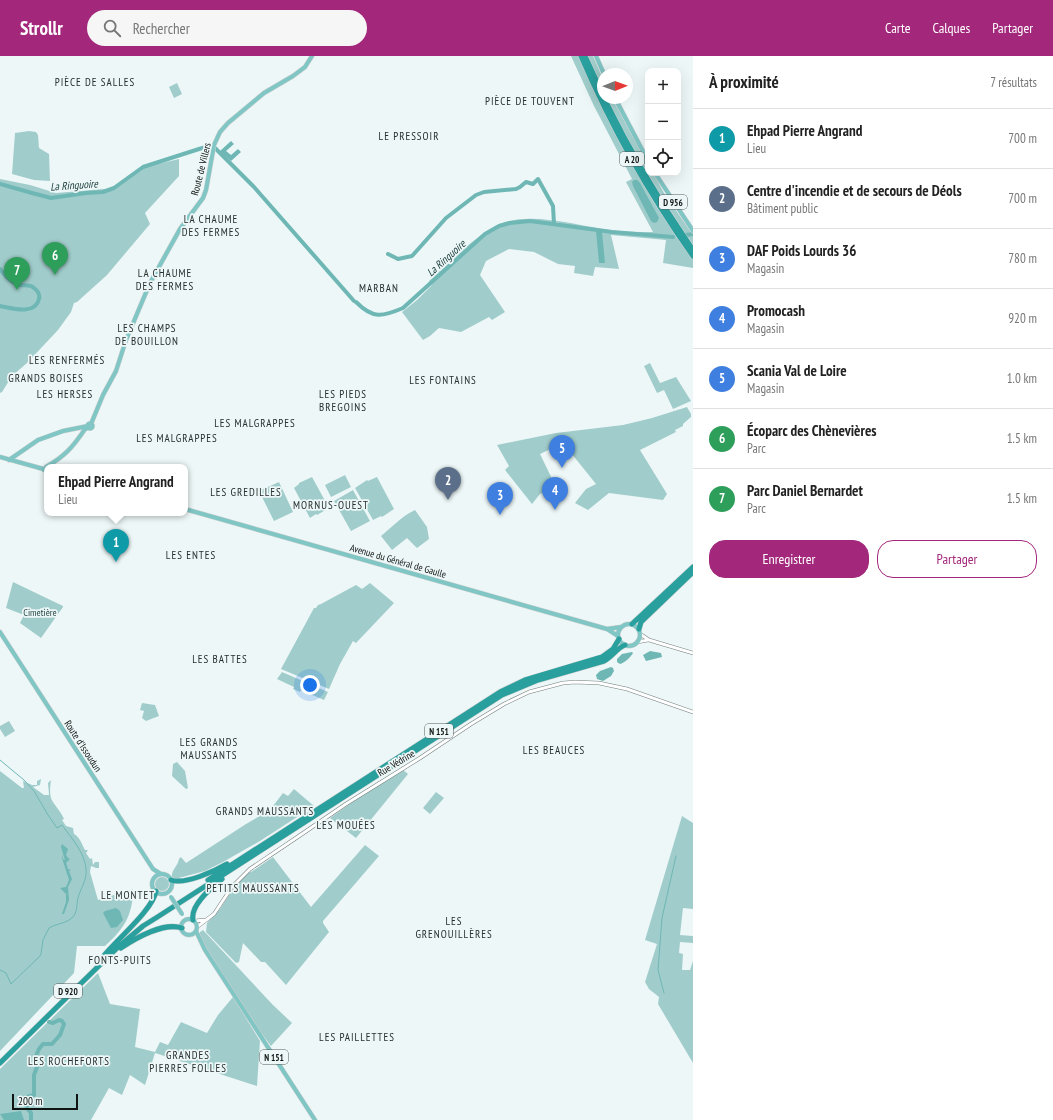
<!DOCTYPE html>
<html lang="fr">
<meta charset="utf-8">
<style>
body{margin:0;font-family:"PT Sans Narrow",sans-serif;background:#f6f6f6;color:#222}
.controls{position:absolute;right:12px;top:12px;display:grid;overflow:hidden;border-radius:8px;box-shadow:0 4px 16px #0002}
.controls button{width:36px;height:36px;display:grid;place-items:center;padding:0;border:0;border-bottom:1px solid #e0e0e0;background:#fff;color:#222;font:20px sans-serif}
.compass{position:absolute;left:597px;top:12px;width:36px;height:36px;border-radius:50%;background:#fff;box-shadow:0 4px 16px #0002;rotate:89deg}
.scale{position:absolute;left:12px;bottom:10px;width:66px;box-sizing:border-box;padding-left:4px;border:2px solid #0f1312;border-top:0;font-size:11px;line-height:14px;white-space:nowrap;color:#0f1312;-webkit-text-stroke:3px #edf7f7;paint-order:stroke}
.you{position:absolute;left:310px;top:629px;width:14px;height:14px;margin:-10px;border:3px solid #fff;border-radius:50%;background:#1a73e8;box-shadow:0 0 0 6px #1a73e833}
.badge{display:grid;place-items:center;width:26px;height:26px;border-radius:50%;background:#a3287c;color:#fff;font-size:13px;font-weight:700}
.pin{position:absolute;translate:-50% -33px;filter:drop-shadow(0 1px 2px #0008)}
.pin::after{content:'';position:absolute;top:21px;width:14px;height:12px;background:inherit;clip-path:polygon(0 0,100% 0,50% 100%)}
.popup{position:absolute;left:44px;top:408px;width:144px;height:52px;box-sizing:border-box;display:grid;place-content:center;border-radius:8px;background:#fff;filter:drop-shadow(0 1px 3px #0005);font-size:13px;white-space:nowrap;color:#767676}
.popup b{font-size:15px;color:#222}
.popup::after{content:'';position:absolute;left:50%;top:100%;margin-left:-8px;border:8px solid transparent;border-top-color:#fff}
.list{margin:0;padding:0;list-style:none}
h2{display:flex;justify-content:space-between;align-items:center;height:52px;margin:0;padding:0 16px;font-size:17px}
h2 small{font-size:13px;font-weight:400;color:#767676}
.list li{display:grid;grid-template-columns:26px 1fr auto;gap:12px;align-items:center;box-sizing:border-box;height:60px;padding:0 16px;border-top:1px solid #e0e0e0}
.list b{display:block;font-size:15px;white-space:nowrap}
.list p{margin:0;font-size:13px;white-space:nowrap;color:#767676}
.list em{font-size:13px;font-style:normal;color:#767676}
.actions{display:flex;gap:8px;padding:12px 16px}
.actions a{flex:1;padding:9px 0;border:1px solid #a3287c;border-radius:16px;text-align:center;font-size:14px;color:#a3287c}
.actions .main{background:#a3287c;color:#fff}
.icon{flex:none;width:22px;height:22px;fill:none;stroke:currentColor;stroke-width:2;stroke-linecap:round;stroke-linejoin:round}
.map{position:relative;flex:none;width:693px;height:1064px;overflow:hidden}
header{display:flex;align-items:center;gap:24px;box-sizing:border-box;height:56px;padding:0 20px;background:#a3287c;color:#fff}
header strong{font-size:19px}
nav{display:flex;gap:22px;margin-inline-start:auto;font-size:14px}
.search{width:280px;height:36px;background:#f6f6f6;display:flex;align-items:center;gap:10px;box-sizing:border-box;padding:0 14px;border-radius:22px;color:#767676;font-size:15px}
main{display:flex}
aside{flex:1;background:#fff}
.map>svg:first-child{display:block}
.green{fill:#a0cdcb}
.water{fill:#6eb7b5}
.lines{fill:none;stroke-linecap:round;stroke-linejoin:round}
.stream{stroke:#6eb7b5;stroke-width:1}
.river{stroke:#6eb7b5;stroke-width:4}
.minor-casing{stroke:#737c7c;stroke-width:4}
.major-casing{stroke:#cfd0d0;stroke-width:5}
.highway-casing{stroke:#cfd0d0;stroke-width:6}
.minor{stroke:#fff;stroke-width:3}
.major{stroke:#7fc6c5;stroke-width:4}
.highway{stroke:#29a09e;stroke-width:5}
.major-bridge-casing{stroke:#cfd0d0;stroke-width:5;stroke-linecap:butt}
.major-bridge{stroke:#7fc6c5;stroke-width:4}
.labels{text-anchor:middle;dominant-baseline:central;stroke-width:3.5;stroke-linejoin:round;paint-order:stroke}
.shield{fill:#edf7f7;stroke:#525757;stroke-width:1}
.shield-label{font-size:9px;font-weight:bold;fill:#0f1312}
.street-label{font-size:10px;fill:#0f1312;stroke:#edf7f7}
.park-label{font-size:10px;fill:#1b3f3e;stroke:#edf7f7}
.neighbourhood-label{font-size:11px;letter-spacing:1px;fill:#272f2f;stroke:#edf7f7}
.water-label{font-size:11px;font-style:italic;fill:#153939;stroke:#edf7f7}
</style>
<header>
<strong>Strollr</strong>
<div class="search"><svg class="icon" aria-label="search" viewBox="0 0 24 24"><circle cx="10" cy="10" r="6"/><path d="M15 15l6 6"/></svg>Rechercher</div>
<nav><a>Carte</a><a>Calques</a><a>Partager</a></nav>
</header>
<main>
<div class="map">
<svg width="693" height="1064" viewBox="0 0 693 1064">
<rect width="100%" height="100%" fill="#edf7f7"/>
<path class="green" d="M571,0H579L609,64L653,145L678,183L693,202V212L663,207L666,184L611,179L619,213L595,211L593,220L574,217L575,210L558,208L534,196L509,193L486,205L480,219L505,256L492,264L489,261L461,276L439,272L430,280L423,284L402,256L417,244L432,229L429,225C451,205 472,182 498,169C528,154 578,170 610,174C624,176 638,176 653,176L626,126L632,123L594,50Z
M588,0H593L603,23V34Z
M177,27L182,38L174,42L169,31Z
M607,42H612L648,109V117H653L664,137L693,179V189C661,141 632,94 607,42Z
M29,75L36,76L38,79L39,92L49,98L50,125L34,124L12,118L15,77Z
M179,103V120L145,157L150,168L107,219L77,246L74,247L71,256L58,274L27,307L12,320L2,336L0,337V123L30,129L56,137L116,132L145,111Z
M650,307L660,327L676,321L691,345L673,353L664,334L657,337L644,310Z
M687,351L691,358V361L683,368V370L675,374L676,376L640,394L667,438L663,444L609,437L588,454L575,447L586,433L596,428L563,387L540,398L556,431L540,438L532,448L505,414L509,410L497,389L556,377L623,369L652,362Z
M345,419L351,431L331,441L325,429Z
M312,421L329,452L317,459L316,458L310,462L294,432L299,428V427Z
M377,421L394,453L382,461L381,460L373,464L355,432L367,424L368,425Z
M279,426L293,456L274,465L259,435Z
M353,434L370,465L351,475L334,445Z
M415,454L427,471L429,483L417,492L407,482L392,494L381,480C392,471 402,460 415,454Z
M13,526L63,550V551L41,582L20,567L24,559L6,552Z
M370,527L394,547L356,587L353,585L340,608L329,633L281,613L314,552H316L318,549L321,548L356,529L362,533Z
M282,616L328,636L324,644L301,634L300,636L293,633L294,631L277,623Z
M142,647L155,649L159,660L146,665L142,662L144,655L140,654Z
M9,665L15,675L5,681L0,673V670Z
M177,706L185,715L188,732L186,733L172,720L173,708Z
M403,714L408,718L356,782L330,762L358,742Z
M0,715L22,732H24L23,725L32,729H37V725L41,723L40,729L33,731L44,739H49L48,727L51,724C50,731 49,741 53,746C57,752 61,756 64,763L62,764L66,770L73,772L74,778C80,781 82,789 85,794H88L86,797L90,803L92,802L93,809L95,806H99V812H96L91,810L90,816L98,844L133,833C133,859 124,873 105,890H77L74,917L0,995Z
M294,733L314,750L260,785L223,806L205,815L175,823L172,821C171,814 178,810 179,803L181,801L186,807L246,768L270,754L283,737L288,740Z
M436,736L444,742L430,758L423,752Z
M682,760L693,767V853L683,852L680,879L693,880V895V887L680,886L679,897L683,898L682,914H690L693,905V1007L658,948L659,941L649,933L645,926L657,888L645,884Z
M365,789L379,800L323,865V867L329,876L286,929L265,906H261L243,887L239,906L236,907L206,876L207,867L220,853L233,833L246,817L251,816L273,801L311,851Z
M155 828a7 7 0 1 1 14 0a7 7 0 1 1-14 0Z
M203,874L273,949L292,967L271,990L259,974L205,892L199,881L200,876Z
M98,917L110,948L140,953L135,991L155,996L160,986L168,989L181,966L207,977L218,959L233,941L260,985L257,1030L155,997L145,1029L130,1019L122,1039L109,1032L91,1064H0V1013Z"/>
<path class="water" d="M231,85L234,88L226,95L231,99L238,93L241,96L231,105L220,95Z
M634,124H637L640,127L659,162L657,166L654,167L651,165L633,130L632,126Z
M596,175L602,176L605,207H599Z
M650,595L661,597L662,601L646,605L643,599Z
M632,596L633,597C631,601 624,607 620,608L617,606V603L622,598Z
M611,611L613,612L614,615L611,620L603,625L597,623L596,619L600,615Z
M62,788L68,793L66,799L68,802L70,803L66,807L68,813L71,814L69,815L72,823L68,831L69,844L64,858H62L66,846V838L60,832L66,831L69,824L62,802V798L63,803L65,804L61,791Z
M116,852L120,855L123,864L117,871L111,872L103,857L105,855Z
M21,1055L24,1064H4L0,1058Z"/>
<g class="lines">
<path class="stream" d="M0,704L24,724L34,735L48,759L57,772L62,769C72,783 88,800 86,819C85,827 80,834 78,842C76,851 78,859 69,864C63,868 55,868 49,872L43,884L41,898L40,900L11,928L6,917L0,914
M664,937L658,914L662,862L676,800"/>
<path class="river" d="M215,92L254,131L354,245
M0,128L32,137L51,142L86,137L103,136L114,132L143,111L199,93L206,91L213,92
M686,179L693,178
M388,198L398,203L412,200L446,162L476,139L484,136L516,133L520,131L526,126L533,128L538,123L553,150L554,168
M0,213C5,220 11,227 19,229C25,230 30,228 34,232C38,235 40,239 39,243C35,260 11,252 0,250
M356,246C373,263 382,261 403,252L485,178L499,170L510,167L530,165L612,176L673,181
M31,1064V1057L27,1052L24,1042L34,1039V1019L38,1008L36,1000L39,993L43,988H52L60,979L64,968L62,965L59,964L53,967L49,966"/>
<defs>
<path id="minor" d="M640,578L649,584L693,597
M637,586L648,584
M195,865L205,864
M197,871L214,858L232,831L250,813L299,780L346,748L420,702L471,668L504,648L529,636L563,627L575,626L599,627L627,633L693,656"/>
<path id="major" d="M596,0L604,18
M615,42L648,105
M655,117L693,175
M87.5 370a2.5 2.5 0 1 1 5 0a2.5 2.5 0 1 1-5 0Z
M91,368L103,339L116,315L126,284L150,227L180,173L203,142L206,134L214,89L220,76L228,67L264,37L293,20L305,11L312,0
M0,401L47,414
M9,404L38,384L63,375L88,370
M44,414L46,411C65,400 73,391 85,373L88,372
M185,453L607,573L618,580
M618 579a11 11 0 1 1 22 0a11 11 0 1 1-22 0Z
M607,573L621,571
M0,576L153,813L161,818
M152 828a10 10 0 1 1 20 0a10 10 0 1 1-20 0Z
M181 871a8 8 0 1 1 16 0a8 8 0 1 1-16 0Z
M196,875L205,894L315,1064"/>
<path id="highway" d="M581,0C611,70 649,138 693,200
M585,0L603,39
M604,42C630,95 660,146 693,194
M632,568L693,511
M639,573L641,566L693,516
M171,824C185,829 215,815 227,808
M208,824L500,636L525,624L602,601L613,593L619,583
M193,864C190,849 212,831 222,823
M121,892C136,882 164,866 182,872
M102,902C115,885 153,854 156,835
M0,1007L117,892L143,870L159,860L502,639L538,624L604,605C612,601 617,592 625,589"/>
</defs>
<use href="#minor" class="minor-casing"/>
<use href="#major" class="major-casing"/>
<use href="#highway" class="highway-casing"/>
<use href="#minor" class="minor"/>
<use href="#major" class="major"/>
<use href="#highway" class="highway"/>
<defs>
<path id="major-bridge" d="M171,841L182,858"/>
</defs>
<use href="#major-bridge" class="major-bridge-casing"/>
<use href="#major-bridge" class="major-bridge"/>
</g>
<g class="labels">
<g class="shield">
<rect x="620" y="96" width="24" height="14" rx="3"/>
<rect x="659" y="139" width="28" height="14" rx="3"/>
<rect x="425" y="668" width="28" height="14" rx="3"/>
<rect x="54" y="928" width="28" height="14" rx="3"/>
<rect x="260" y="994" width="28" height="14" rx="3"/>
</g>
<g class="shield-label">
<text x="632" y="103">A 20</text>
<text x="673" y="146">D 956</text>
<text x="439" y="675">N 151</text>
<text x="68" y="935">D 920</text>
<text x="274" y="1001">N 151</text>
</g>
<g class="street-label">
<text transform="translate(201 113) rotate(-76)">Route de Villers</text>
<text transform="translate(398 505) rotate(16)">Avenue du Général de Gaulle</text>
<text transform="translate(83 690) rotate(57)">Route d'Issoudun</text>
<text transform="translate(396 707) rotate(-31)">Rue Védrine</text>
</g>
<g class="park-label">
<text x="40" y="556">Cimetière</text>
</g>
<g class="neighbourhood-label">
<text x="95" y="26">PIÈCE DE SALLES</text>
<text x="530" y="45">PIÈCE DE TOUVENT</text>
<text x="409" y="80">LE PRESSOIR</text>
<text x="211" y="163">LA CHAUME<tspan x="211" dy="13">DES FERMES</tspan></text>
<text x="165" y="217">LA CHAUME<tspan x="165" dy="13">DES FERMES</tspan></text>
<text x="379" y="232">MARBAN</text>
<text x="147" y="272">LES CHAMPS<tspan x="147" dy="13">DE BOUILLON</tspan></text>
<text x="67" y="304">LES RENFERMÉS</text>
<text x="46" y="322">GRANDS BOISES</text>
<text x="443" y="324">LES FONTAINS</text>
<text x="65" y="338">LES HERSES</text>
<text x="343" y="338">LES PIEDS<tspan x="343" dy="13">BREGOINS</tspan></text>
<text x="255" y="367">LES MALGRAPPES</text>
<text x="177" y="382">LES MALGRAPPES</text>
<text x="246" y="436">LES GREDILLES</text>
<text x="331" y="449">MORNUS-OUEST</text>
<text x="191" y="499">LES ENTES</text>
<text x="220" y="603">LES BATTES</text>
<text x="209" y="686">LES GRANDS<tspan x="209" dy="13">MAUSSANTS</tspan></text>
<text x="554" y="694">LES BEAUCES</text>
<text x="265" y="755">GRANDS MAUSSANTS</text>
<text x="346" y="769">LES MOUÉES</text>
<text x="253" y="832">PETITS MAUSSANTS</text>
<text x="128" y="839">LE MONTET</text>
<text x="454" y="865">LES<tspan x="454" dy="13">GRENOUILLÈRES</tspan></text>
<text x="120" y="904">FONTS-PUITS</text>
<text x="357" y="981">LES PAILLETTES</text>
<text x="188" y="999">GRANDES<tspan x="188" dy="13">PIERRES FOLLES</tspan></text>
<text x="69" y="1005">LES ROCHEFORTS</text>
</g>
<g class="water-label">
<text transform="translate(74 129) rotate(-4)">La Ringuoire</text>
<text transform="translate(446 202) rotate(-42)">La Ringuoire</text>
</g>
</g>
</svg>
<div class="controls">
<button>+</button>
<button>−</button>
<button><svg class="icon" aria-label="locate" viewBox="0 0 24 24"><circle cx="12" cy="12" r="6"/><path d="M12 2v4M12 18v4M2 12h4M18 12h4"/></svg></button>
</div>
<svg class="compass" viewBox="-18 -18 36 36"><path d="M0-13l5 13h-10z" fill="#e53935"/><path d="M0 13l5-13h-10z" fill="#767676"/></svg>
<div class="scale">200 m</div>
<div class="you"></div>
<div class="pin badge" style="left:116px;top:506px;background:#0f9aa8">1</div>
<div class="popup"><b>Ehpad Pierre Angrand</b>Lieu</div>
<div class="pin badge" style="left:448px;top:444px;background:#5c6f8a">2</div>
<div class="pin badge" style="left:500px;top:459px;background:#3f7fe0">3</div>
<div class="pin badge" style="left:555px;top:454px;background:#3f7fe0">4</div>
<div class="pin badge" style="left:562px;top:412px;background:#3f7fe0">5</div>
<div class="pin badge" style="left:55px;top:219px;background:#2e9e5b">6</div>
<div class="pin badge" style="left:17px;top:234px;background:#2e9e5b">7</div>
</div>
<aside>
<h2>À proximité<small>7 résultats</small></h2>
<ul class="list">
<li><span class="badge" style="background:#0f9aa8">1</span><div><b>Ehpad Pierre Angrand</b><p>Lieu</p></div><em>700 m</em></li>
<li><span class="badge" style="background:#5c6f8a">2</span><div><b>Centre d'incendie et de secours de Déols</b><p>Bâtiment public</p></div><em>700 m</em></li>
<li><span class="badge" style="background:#3f7fe0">3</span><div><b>DAF Poids Lourds 36</b><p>Magasin</p></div><em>780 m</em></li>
<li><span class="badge" style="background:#3f7fe0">4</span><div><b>Promocash</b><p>Magasin</p></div><em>920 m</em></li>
<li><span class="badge" style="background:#3f7fe0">5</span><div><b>Scania Val de Loire</b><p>Magasin</p></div><em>1.0 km</em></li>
<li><span class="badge" style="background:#2e9e5b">6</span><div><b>Écoparc des Chènevières</b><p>Parc</p></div><em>1.5 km</em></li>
<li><span class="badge" style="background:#2e9e5b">7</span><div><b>Parc Daniel Bernardet</b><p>Parc</p></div><em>1.5 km</em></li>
</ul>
<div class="actions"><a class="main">Enregistrer</a><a>Partager</a></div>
</aside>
</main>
